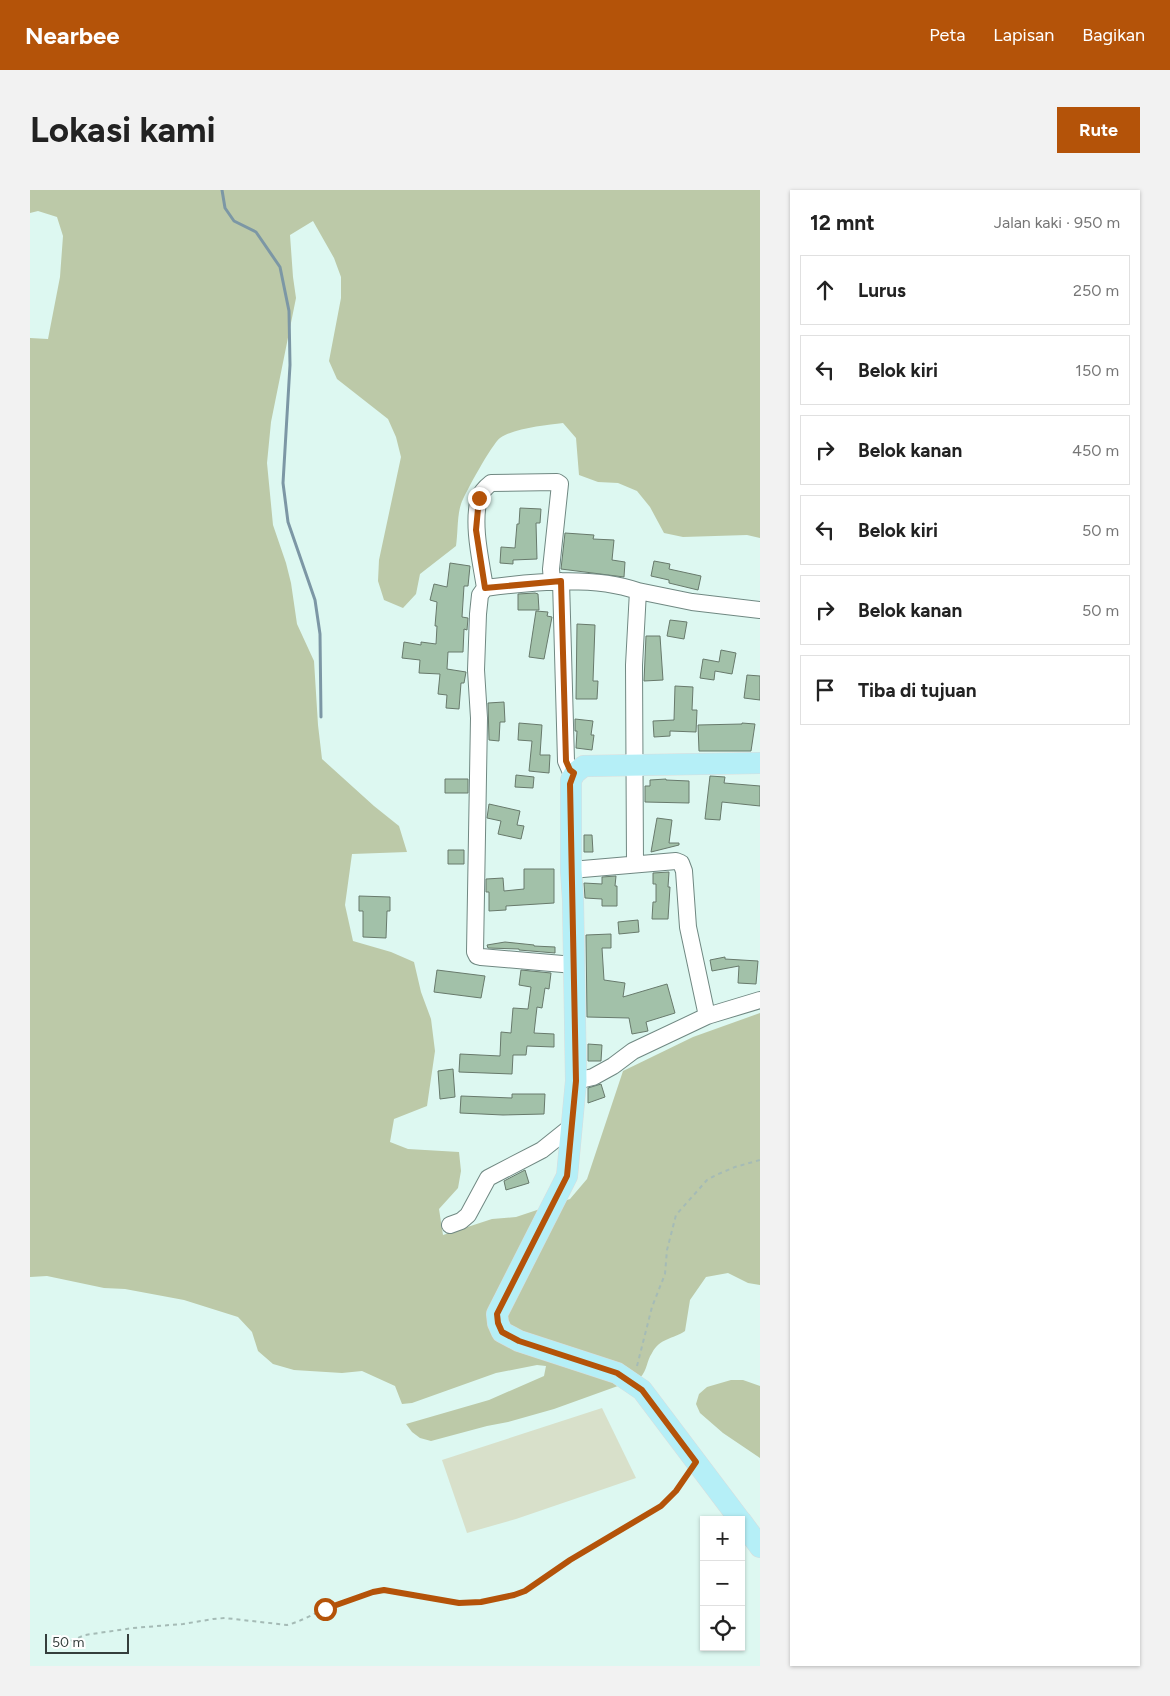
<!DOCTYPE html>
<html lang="id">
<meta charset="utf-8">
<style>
body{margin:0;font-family:Figtree,sans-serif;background:#f2f2f2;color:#222}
.controls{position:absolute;right:15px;bottom:15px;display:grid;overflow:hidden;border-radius:0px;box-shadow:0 1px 4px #0004}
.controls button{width:45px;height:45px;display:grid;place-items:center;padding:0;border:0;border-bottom:1px solid #e0e0e0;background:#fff;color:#222;font:25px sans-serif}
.scale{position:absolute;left:15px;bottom:12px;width:84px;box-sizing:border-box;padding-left:5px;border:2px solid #343e3c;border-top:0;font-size:14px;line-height:18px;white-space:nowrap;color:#343e3c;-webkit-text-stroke:4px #fefefe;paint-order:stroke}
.stop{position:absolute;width:15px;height:15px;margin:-11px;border:4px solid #b45309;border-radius:50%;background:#fff}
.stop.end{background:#b45309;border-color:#fff;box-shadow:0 1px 5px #0008}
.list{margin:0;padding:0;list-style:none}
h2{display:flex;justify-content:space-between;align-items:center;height:65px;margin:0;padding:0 20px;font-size:21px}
h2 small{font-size:16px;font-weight:400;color:#767676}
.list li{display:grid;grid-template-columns:32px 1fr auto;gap:15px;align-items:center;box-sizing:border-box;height:70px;margin:0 10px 10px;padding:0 10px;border:1px solid #e0e0e0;border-radius:0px}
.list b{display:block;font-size:19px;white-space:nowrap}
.list em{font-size:16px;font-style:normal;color:#767676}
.icon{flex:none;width:28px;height:28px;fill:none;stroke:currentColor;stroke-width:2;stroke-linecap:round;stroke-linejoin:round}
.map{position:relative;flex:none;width:730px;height:1476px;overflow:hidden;border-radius:0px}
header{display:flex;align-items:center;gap:30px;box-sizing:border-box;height:70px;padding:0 25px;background:#b45309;color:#fff}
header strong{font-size:24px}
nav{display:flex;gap:28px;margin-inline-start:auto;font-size:18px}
.intro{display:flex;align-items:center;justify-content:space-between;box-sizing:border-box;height:120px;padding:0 30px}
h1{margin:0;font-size:35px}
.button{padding:12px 22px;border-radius:0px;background:#b45309;color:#fff;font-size:18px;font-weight:700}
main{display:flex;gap:30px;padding:0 30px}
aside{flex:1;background:#fff;border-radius:0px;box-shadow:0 1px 4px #0004}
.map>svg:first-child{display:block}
.green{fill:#d8e0ca}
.forest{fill:#bcc9a8}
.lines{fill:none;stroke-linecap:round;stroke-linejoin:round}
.stream{stroke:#7c97a5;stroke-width:3}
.building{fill:#a2c1a9;stroke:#687a6c}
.minor-casing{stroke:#708882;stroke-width:18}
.major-casing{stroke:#dadcdc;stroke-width:22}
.path{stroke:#a5bbb6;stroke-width:2;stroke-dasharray:4 4;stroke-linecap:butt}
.minor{stroke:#fff;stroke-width:16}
.major{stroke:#b5eff7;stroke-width:21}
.route{stroke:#b45309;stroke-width:6}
</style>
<header>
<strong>Nearbee</strong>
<nav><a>Peta</a><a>Lapisan</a><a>Bagikan</a></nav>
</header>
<div class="intro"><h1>Lokasi kami</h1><a class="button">Rute</a></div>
<main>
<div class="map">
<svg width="730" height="1476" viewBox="0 0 730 1476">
<rect width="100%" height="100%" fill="#ddf8f1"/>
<path class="green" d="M572,1218L606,1288L486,1329L437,1343L412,1270Z"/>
<path class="forest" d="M0,0H730V348L717,345L653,347L634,343L620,317L607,301L588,293L568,292L549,285L546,248L533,233C516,235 485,238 470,248C462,254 435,303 431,314C427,326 428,343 426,356L390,384L386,404L373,418L354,410L348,391L349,370L371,267L366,247L358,229L307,189L299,171L311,108V87L304,68L283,31L260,45L263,87L266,108L241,232L237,273L243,335L256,373L261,393L267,434L284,471L288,535L292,569L344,616L369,636L377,662L322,664L315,715L323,751L361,762L384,772L391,802L401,829L405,861L397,916L364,929L360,952L378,959L429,962L431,981L428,998L409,1019L413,1045L462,1029L486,1027L540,1009L557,989L593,881L663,847L730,823V1095L718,1093L698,1083L676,1087L660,1110L655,1141C643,1149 630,1148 622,1163C616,1172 618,1179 610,1188L524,1219L478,1232L457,1236L401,1251L390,1248L382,1242L376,1234L459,1210L514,1186L516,1176L507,1175L466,1183L382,1213L372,1214L365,1196L332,1181L312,1183L264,1180L243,1174L228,1161L222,1142L208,1127L154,1110L95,1099L74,1098L17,1086L0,1087V148L18,149L30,87L33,46L27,27L8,21L0,23Z
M701,1190H713L730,1196V1268L693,1243L670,1223L666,1214L669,1204L677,1197Z"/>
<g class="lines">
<path class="stream" d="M192,0L195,18L204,31L226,42L250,77L259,121L260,175L253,293L258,332L285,410L290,444L291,527"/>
</g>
<path class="building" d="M490,318L511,319L510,333H506L507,369L483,370V374L470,373L471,357L485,358L487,334H489Z
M535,343L564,345L563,349L584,350L582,370L595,372L594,387L531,379Z
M624,371L640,374L639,379L671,386L668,400L639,393V390L621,386Z
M420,373L440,376L438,396H434L432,427L438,428L437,440L434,439L433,462H418L417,479L436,482L434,493H431L429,519L416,518L417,505L408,504L410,484L389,483L390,470L372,468L374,452L391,455V452L406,454L407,436H405L407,412L400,410L404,394L417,397Z
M505,403L508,404L509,420H488V404Z
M506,421L518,422L517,426L522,427L514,469L499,467Z
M640,430L657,432L654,449L637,446Z
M547,434L565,435L563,491H568L567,509H546Z
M616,446H630L633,490L614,491Z
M691,460L706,463L702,484L685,481L684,490L670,488L673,469L689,472Z
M717,485L730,486V510L714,508Z
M645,496L663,497L662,520H667L666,542L640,541V546L624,547L623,531L644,530Z
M474,512L475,532H470L469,551L459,550L458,513Z
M545,529L563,531L561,545H564L562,560L546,558L547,541H545Z
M489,533L512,535L510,565H520L519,583L499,581L502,551L488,550Z
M712,533L725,534L721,561H669L668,535L712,534Z
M486,585L504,587L503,598L485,597Z
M680,586L695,587L694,593L730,596V616L692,612L690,630L675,629Z
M415,589H438V603H415Z
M636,589V590L659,591V613L615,612V596H620V590Z
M459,614L490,621L487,635L494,636L491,649L468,644L471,631L457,628Z
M627,628L642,630L639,653H649V655L621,662Z
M554,645H562L563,662H554Z
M418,660H434V674H418Z
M494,679H524V713L476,716V720L459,721V702H456V689L473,688L474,701L494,699Z
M639,682L638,697H640L638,729H622L623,712H626V694H623V683Z
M586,686L585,696H587V716H572V709L555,708L554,693L572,694V687Z
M329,706L360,707V721H357L356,748L333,747V721H329Z
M608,730L609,742L589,744L588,732Z
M581,744V758H572L574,790L595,793L593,807L637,794L645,823L616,832L618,841L602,844L599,828L557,827L556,745Z
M475,752L504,755V756L525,757V763L489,760V759L458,758L457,755Z
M695,767V769L728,771L726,794L708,793L709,776L682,781L680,770Z
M407,780L455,786L451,808L404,802Z
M491,780L521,783L519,799L515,798L512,818L507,817L504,843L524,844V857L497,856L496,865H483L482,884L429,882L430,864L470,866L471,842L481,843L483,818L498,819L501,797L489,795Z
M558,854L572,855L571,871H558Z
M423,879L425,907L410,909L408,881Z
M571,894L575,907L558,913V898Z
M482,904H515L514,924L473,925L430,923L431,906L482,908Z
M495,980L499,993L476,1000L474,991Z"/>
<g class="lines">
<defs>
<path id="minor" d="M531,391L536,571L540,580L545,583
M455,398C451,371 442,336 449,308C451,302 456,297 461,293L527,292L530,294L521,379L522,392
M608,401L662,412L730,420
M541,680L646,671L651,673L654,681L658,737L677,826
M544,775L451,767L447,766L445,762L449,528L446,480L448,424L450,405L455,398C502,392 562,385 608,401L604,475L605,674
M546,891L563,887L583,876L603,861L677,826L730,810
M420,1035L431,1031L438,1025L458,988L512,960L542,936"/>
<path id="major" d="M710,1330L612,1200L587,1183L489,1151L472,1142L468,1133L467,1124L537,986L546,891L543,710L541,680V590L545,583L554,576L730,573
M711,1331L730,1357"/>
</defs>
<use href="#minor" class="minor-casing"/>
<use href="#major" class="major-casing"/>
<path class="path" d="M607,1176L622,1117L635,1084L637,1060L646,1025L677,990L686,985L705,977L730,970
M26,1457L55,1445L103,1438L153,1434L183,1429L195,1428L257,1435C273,1431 288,1421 304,1415C320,1408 337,1403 354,1400L429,1413L451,1412L484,1405L495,1401L540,1370L623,1322L640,1309L656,1286"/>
<use href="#minor" class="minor"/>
<use href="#major" class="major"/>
</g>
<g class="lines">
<path class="route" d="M295,1419L343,1402L354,1400L429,1413L451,1412L484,1405L495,1401L540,1370L631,1316L646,1301L666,1272L612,1200L587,1183L489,1151L472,1142L468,1133L467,1124L537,986L546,891L540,594L544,583L540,580L536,571L531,391L455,398L446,340L449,308"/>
</g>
</svg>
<div class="controls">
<button>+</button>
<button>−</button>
<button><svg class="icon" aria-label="locate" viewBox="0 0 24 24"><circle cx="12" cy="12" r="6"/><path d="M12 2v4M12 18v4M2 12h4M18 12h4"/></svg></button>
</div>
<div class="scale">50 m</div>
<div class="stop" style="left:295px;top:1419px"></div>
<div class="stop end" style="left:449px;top:308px"></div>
</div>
<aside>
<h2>12 mnt<small>Jalan kaki · 950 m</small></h2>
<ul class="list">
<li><svg class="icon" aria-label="ahead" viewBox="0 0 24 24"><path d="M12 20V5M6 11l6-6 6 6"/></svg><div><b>Lurus</b></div><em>250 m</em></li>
<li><svg class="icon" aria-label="left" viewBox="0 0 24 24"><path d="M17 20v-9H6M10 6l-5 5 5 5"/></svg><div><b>Belok kiri</b></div><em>150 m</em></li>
<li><svg class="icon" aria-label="right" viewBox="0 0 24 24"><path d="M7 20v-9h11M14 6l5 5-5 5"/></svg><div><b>Belok kanan</b></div><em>450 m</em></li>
<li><svg class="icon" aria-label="left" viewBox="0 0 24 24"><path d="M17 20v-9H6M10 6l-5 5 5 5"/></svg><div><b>Belok kiri</b></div><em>50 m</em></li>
<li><svg class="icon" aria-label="right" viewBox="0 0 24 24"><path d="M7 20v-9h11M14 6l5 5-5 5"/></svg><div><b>Belok kanan</b></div><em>50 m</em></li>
<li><svg class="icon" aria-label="arrive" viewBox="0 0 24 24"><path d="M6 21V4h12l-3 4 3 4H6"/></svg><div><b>Tiba di tujuan</b></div></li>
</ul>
</aside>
</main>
